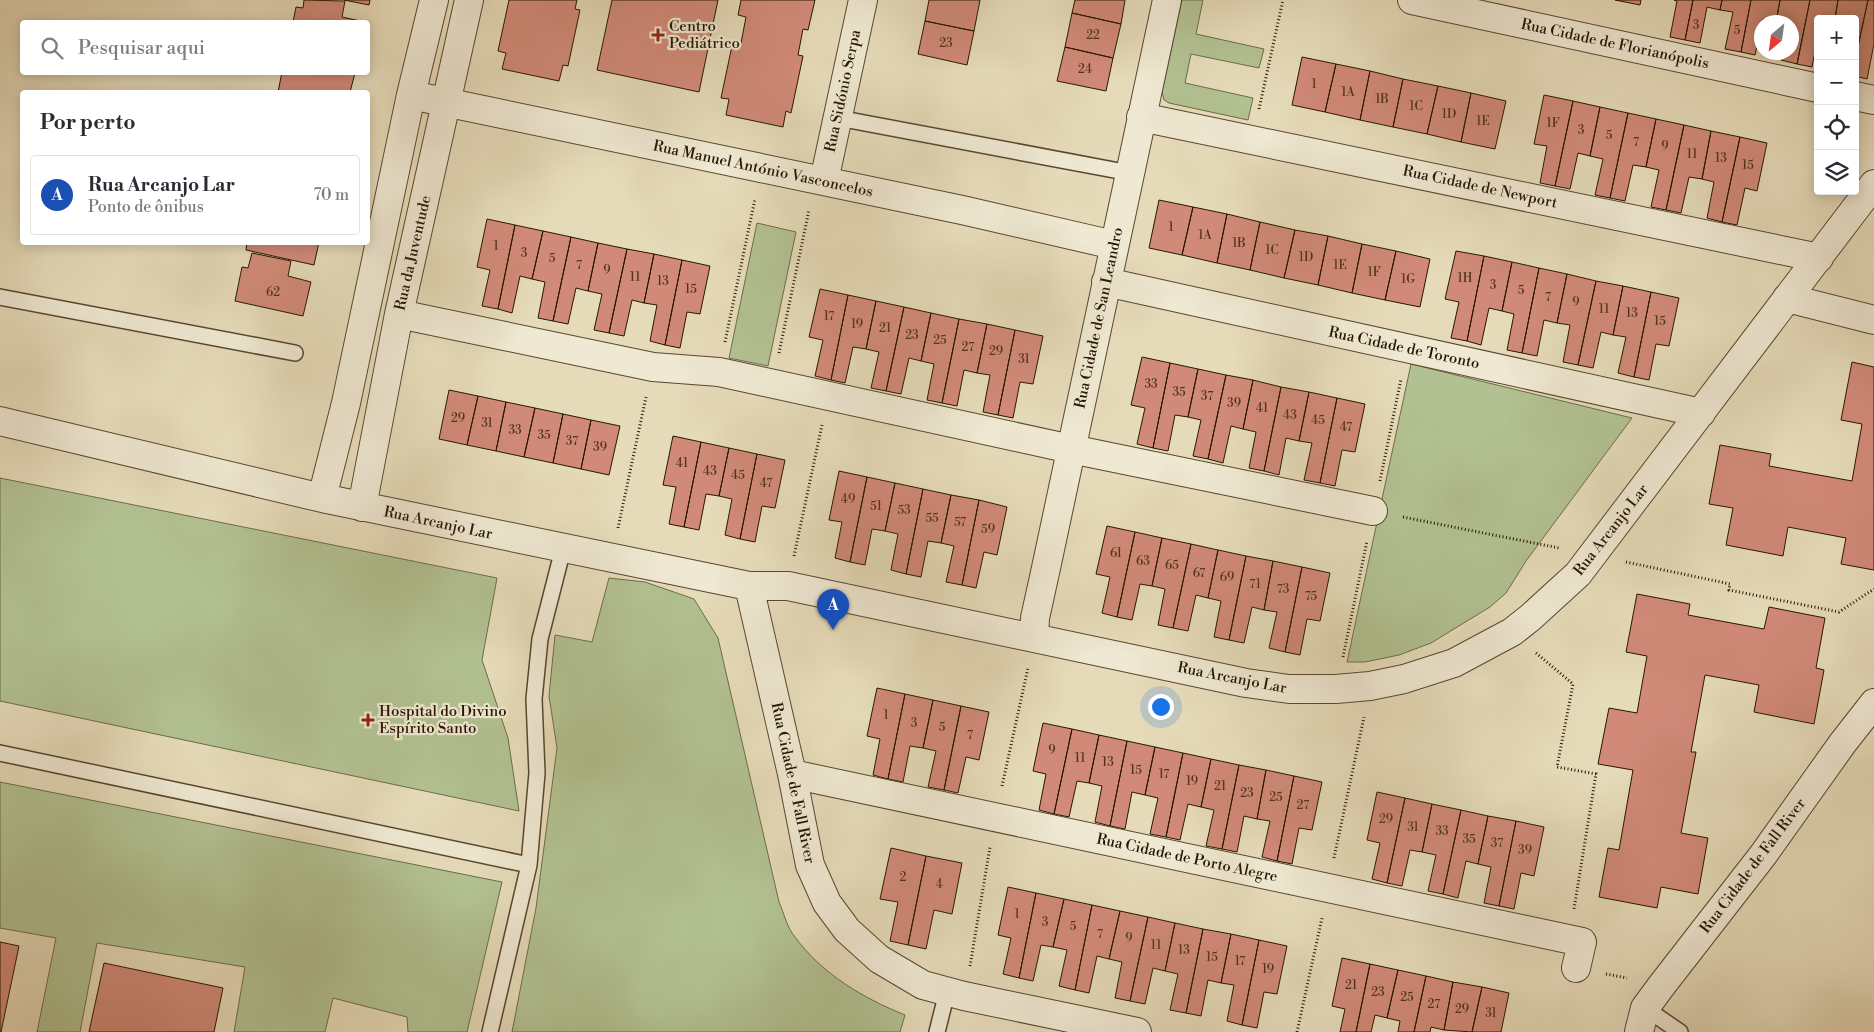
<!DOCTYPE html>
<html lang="pt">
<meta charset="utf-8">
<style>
body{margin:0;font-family:"Libre Bodoni",serif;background:#f2f2f3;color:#2b2b33}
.controls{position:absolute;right:15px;top:15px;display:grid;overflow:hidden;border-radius:5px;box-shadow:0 2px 12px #0003}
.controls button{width:45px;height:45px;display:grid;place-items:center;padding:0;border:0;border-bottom:1px solid #e1e1e2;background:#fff;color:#2b2b33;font:25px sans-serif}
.compass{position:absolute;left:1754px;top:15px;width:45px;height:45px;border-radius:50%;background:#fff;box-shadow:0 2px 12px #0003;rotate:209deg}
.you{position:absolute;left:1160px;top:706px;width:18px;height:18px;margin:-12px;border:4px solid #fff;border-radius:50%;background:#1a73e8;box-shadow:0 0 0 8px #1a73e833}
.badge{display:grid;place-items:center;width:32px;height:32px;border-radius:50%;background:#1a73e8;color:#fff;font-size:16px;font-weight:700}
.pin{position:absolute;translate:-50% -41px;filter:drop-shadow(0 1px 2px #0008)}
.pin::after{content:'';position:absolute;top:26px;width:18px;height:15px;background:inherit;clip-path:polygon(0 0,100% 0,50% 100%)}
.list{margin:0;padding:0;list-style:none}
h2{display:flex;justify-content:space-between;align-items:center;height:65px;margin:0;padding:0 20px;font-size:21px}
h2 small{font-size:16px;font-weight:400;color:#7c7c81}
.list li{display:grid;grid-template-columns:32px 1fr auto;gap:15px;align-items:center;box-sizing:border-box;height:80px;margin:0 10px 10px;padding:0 10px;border:1px solid #e1e1e2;border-radius:5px}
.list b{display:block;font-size:19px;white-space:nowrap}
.list p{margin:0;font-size:16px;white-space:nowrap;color:#7c7c81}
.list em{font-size:16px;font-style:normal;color:#7c7c81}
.icon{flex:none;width:28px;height:28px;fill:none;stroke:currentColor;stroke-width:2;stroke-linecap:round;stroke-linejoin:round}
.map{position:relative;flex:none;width:1874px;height:1032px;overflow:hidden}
.search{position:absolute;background:#fff;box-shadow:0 2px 12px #0003;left:20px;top:20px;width:350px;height:55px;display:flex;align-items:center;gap:12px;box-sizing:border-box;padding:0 18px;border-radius:5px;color:#7c7c81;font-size:19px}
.panel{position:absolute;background:#fff;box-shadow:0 2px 12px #0003;left:20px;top:90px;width:350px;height:155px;border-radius:5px}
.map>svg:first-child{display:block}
.green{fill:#b2c191;stroke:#6d6c48}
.building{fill:#d18a78;stroke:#281600}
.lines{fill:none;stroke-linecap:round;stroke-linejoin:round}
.service-casing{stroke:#58472e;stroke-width:18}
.minor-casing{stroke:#58472e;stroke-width:30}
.path{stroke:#281600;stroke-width:3;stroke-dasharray:1 2.5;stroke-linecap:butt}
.service{stroke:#efe8d2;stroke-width:15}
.minor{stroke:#efe8d2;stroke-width:28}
.poi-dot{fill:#8f2418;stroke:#efe8d2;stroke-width:2}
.labels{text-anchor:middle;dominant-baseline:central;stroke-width:4.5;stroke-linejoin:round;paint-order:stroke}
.number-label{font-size:12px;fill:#52331e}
.poi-label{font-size:15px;fill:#281600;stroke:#efe8d2;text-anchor:start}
.street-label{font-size:15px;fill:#281600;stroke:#efe8d2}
</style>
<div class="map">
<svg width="1874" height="1032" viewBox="0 0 1874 1032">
<rect width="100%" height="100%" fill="#e6dbb9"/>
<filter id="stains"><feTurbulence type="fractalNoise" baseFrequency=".004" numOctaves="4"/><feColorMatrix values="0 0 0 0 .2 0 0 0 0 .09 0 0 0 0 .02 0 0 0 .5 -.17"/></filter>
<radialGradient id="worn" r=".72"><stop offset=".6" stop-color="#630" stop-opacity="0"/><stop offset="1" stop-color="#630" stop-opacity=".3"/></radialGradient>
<path class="green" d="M1182,0H1203L1196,34L1264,49L1259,68L1191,54L1185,83L1253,98L1248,120L1169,103L1164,100L1162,92Z
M757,223L796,232L768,366L729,358Z
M1411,364L1632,418L1526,561L1506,593L1490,607L1431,643L1399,655L1365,662H1347Z
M0,478L497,578L482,660L508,738L519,811L0,701Z
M609,578L645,582L694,599L718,638L779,902C784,913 787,928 795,937C822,974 863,998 905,1015L900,1032H512L536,908L557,748L549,696L555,635L592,642Z
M0,782L502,882L467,1032H408L407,1017L333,998L325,1032H234L245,967L97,943L80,1032H37L56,938L0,928Z"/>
<path class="building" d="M304,0L345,1L342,17L365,22H293L296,7L303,8Z
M344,0H370L369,5Z
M509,0H577L575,9L580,10L568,66L563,65L559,81L502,69L506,53L498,51Z
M612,0H718L699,92L597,70Z
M741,0H815L808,30L803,29L798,55L803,56L791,113L786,111L783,127L726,115L729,99L721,98L733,41L741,43L746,17L738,15Z
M929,0H980L974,31L925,21Z
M1075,0H1125L1121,24L1072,13Z
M1615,0H1641L1640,5Z
M1674,0H1693L1685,40L1670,37L1677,1Z
M1693,0H1722L1720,10L1707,7L1700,43L1685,40Z
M1722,0H1751L1741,52L1725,49L1733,12L1720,10Z
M1751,0H1780L1776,22L1763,19L1755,55L1741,52Z
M1780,0H1810L1797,64L1781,60L1783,52H1792V22H1776Z
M1810,0H1838L1835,19H1818V36L1812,67L1797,64Z
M1838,0H1868L1855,60V19H1835Z
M1868,0H1874V44L1867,79L1855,76V60Z
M1072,13L1121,24L1113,58L1065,47Z
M925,21L974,31L967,65L918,54Z
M1065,47L1113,58L1106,91L1057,81Z
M1302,57L1336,64L1325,112L1292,105Z
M1336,64L1370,71L1360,120L1325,112Z
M1370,71L1403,79L1393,127L1360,120Z
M282,72H352L355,73L350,92H278Z
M1403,79L1438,86L1427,134L1393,127Z
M1438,86L1471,93L1461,142L1427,134Z
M1471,93L1506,101L1495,149L1461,142Z
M1544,95L1573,101L1555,186L1540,183L1547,146L1534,144Z
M1573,101L1600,107L1590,156L1578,153L1570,189L1555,186Z
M1600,107L1628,113L1610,198L1595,195L1603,159L1590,156Z
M1628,113L1656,119L1646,167L1633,165L1625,201L1610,198Z
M1656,119L1684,125L1666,210L1651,207L1659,170L1646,167Z
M1684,125L1711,131L1702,179L1689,177L1681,213L1666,210Z
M1711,131L1740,137L1722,222L1707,218L1714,182L1702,179Z
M1740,137L1767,143L1757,191L1745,188L1737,225L1722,222Z
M1159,200L1193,207L1182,255L1149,248Z
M1193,207L1227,214L1217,263L1182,255Z
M1227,214L1260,222L1250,270L1217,263Z
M487,219L515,225L498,309L482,306L490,270L477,267Z
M1260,222L1295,230L1284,278L1250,270Z
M515,225L543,231L532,279L520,276L512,313L498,309Z
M1295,230L1328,236L1318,285L1284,278Z
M543,231L571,237L553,321L538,318L545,282L532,279Z
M1328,236L1362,244L1352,293L1318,285Z
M571,237L598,243L588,291L576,288L568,324L553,321Z
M247,242H319L314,265L246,250Z
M598,243L627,249L609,333L594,330L602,294L588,291Z
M1362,244L1396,251L1385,300L1352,293Z
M627,249L654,254L644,303L632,300L624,336L609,333Z
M1396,251L1430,259L1420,307L1385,300Z
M1456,251L1484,256L1467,341L1451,338L1459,302L1445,299Z
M252,253L291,261L288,276L311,282L303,316L235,301L242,267L248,268Z
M654,254L682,260L665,345L650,341L657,305L644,303Z
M1484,256L1512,262L1502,311L1489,308L1481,345L1467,341Z
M682,260L710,266L700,314L687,312L680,348L665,345Z
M1512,262L1539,268L1522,353L1507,350L1514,314L1502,311Z
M1539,268L1567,274L1557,323L1544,320L1537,356L1522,353Z
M1567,274L1596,281L1578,365L1563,362L1570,325L1557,323Z
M1596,281L1623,286L1613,335L1601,332L1593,368L1578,365Z
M1623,286L1651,292L1634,377L1618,373L1626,337L1613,335Z
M820,289L848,295L831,380L815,376L823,340L809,337Z
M1651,292L1679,298L1669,346L1656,344L1649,380L1634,377Z
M848,295L876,301L866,349L853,347L845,383L831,380Z
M876,301L904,307L886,391L871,388L879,352L866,349Z
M904,307L931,313L921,361L909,358L901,394L886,391Z
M931,313L959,319L942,403L927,400L934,364L921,361Z
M959,319L987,324L977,373L964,370L957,406L942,403Z
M987,324L1015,330L998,415L983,412L990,375L977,373Z
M1015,330L1043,336L1033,384L1020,382L1013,418L998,415Z
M1142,357L1170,363L1153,448L1137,444L1145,408L1131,405Z
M1852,362L1874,367V570L1841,564L1846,538L1788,527L1783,556L1726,545L1733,508L1709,504L1720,445L1771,454L1769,466L1852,481L1862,424L1841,420Z
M1170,363L1198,369L1188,417L1175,415L1168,451L1153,448Z
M1198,369L1226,375L1208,459L1193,456L1201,420L1188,417Z
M1226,375L1253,380L1243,429L1231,426L1223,463L1208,459Z
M1253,380L1281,387L1264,471L1249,468L1256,432L1243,429Z
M1281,387L1309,392L1299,441L1286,438L1279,475L1264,471Z
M449,390L478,396L467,445L439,439Z
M1309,392L1337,398L1320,483L1304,480L1312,443L1299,441Z
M478,396L506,402L496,451L467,445Z
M1337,398L1365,404L1355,452L1342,450L1335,486L1320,483Z
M506,402L535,408L524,457L496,451Z
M535,408L563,414L553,463L524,457Z
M563,414L591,420L581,469L553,463Z
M591,420L620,426L609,475L581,469Z
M673,436L701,442L684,527L669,524L676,487L663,485Z
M701,442L729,448L719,496L706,494L699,530L684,527Z
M729,448L757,454L740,539L725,535L732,499L719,496Z
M757,454L785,460L775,508L762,506L755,542L740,539Z
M839,471L867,477L850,562L835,558L842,522L829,520Z
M867,477L895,483L885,531L872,529L865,565L850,562Z
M895,483L923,489L906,574L891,570L898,534L885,531Z
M923,489L951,495L941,543L928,541L921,577L906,574Z
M951,495L979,500L962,585L946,582L954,546L941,543Z
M979,500L1007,507L997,555L984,552L976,588L962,585Z
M1107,526L1135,532L1117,617L1102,613L1110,577L1096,574Z
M1135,532L1162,538L1152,586L1140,584L1132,620L1117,617Z
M1162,538L1191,544L1173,628L1158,625L1165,589L1152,586Z
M1191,544L1218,550L1208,598L1196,595L1188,631L1173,628Z
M1218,550L1246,556L1229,640L1214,637L1221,601L1208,598Z
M1246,556L1273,561L1264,610L1252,607L1244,643L1229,640Z
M1273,561L1302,567L1285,652L1269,648L1277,612L1264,610Z
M1302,567L1330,573L1320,621L1307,619L1300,655L1285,652Z
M1637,594L1690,604L1688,615L1764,629L1769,607L1825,618L1816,668L1824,670L1814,724L1754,712L1759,685L1705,675L1691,752H1696L1681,833L1708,838L1698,894L1661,887L1657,908L1599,897L1608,848L1619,850L1633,770L1598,764L1609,708L1637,713L1647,656L1626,652Z
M877,688L905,694L888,779L873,775L880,739L867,736Z
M905,694L933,700L923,748L910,746L903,782L888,779Z
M933,700L961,706L944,790L928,787L936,751L923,748Z
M961,706L989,712L979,760L966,757L958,793L944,790Z
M1043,723L1072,729L1054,814L1039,810L1046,774L1033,771Z
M1072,729L1099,735L1089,783L1077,781L1069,817L1054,814Z
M1099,735L1127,741L1110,826L1095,822L1102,786L1089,783Z
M1127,741L1155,747L1145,795L1132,792L1125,829L1110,826Z
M1155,747L1183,753L1166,837L1150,834L1158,798L1145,795Z
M1183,753L1211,759L1201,807L1188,804L1180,840L1166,837Z
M1211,759L1239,765L1222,849L1206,846L1214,810L1201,807Z
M1239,765L1266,770L1257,819L1244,816L1237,852L1222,849Z
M1266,770L1294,776L1277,861L1262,857L1270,821L1257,819Z
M1294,776L1322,782L1312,830L1299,828L1292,864L1277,861Z
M1377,792L1405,798L1387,883L1372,879L1380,843L1367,840Z
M1405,798L1432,804L1422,852L1410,850L1402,886L1387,883Z
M1432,804L1461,810L1443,894L1428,891L1436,855L1422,852Z
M1461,810L1488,816L1478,864L1466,861L1458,898L1443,894Z
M1488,816L1516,821L1499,906L1484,903L1491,867L1478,864Z
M1516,821L1544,827L1534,876L1521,873L1514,909L1499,906Z
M891,848L926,856L908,945L890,941L898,902L880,899Z
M926,856L962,863L952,914L934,910L926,949L908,945Z
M1008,887L1036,893L1019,978L1003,974L1011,938L998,935Z
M1036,893L1064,899L1053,947L1041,945L1033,981L1019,978Z
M1064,899L1092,905L1075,990L1059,986L1067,950L1053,947Z
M1092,905L1120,911L1109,959L1097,956L1089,993L1075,990Z
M1120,911L1148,917L1130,1001L1115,998L1122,962L1109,959Z
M1148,917L1175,923L1165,971L1153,968L1145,1004L1130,1001Z
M1175,923L1203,929L1186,1013L1170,1010L1178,974L1165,971Z
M1203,929L1231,934L1221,983L1208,980L1201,1016L1186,1013Z
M1231,934L1259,940L1242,1025L1227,1021L1234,985L1221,983Z
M1259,940L1287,946L1277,994L1264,992L1257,1028L1242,1025Z
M0,942L19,946L1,1032H0Z
M1342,958L1370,964L1356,1032H1340L1345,1009L1332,1006Z
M104,963L223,988L214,1032H89Z
M1370,964L1398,970L1387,1018L1375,1015L1371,1032H1356Z
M1398,970L1426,976L1414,1032H1398L1400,1021L1387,1018Z
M1426,976L1453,982L1444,1030L1431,1027L1430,1032H1414Z
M1453,982L1482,987L1472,1032L1444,1030Z
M1482,987L1509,993L1501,1032H1472Z"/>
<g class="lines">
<defs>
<path id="service" d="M838,118L1130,173
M0,297L295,353
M0,753L529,865
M1645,1008L1680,1032
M490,1032L529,865L537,773L534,699L540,639L563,549
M937,1032L947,992"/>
<path id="minor" d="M1412,0L1818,88
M411,95L962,210L1114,245
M1855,96L1874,100
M1141,117L1819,258
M824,181L863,0
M1106,282L1701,413
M1787,298L1874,320
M399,314L653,367L719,372L1071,449L1373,511
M0,421L322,498L749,586H788L1246,683L1289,689H1336L1370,686L1404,679L1454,663L1512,632L1531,617L1578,574L1874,184
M322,498L346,403L411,95L434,0
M362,507L399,314L469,0
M749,586L792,774L810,865L827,903L847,930L879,959L923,985L964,996L1137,1032
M1034,637L1035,618L1046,568L1167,0
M792,774L1582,942L1576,968
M1639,1032L1645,1008L1662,985L1763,855L1842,744L1874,703"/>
</defs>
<use href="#service" class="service-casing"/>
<use href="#minor" class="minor-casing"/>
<path class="path" d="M1259,109L1283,0
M725,342L755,199
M779,353L809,210
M1380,481L1401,379
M1403,517L1559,548
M618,528L646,397
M794,556L822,425
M1626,562L1730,584L1729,590L1839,612L1874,589
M1536,653L1573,684L1557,767L1596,774L1574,909
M1343,657L1367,541
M1002,786L1028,668
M1334,858L1364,717
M970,966L990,847
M1606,974L1627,978
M1297,1032L1322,918"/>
<use href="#service" class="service"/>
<use href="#minor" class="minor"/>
</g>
<g class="poi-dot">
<path d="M655.5 27.5h5v5h5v5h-5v5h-5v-5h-5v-5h5z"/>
<path d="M365.5 712.5h5v5h5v5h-5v5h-5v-5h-5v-5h5z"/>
</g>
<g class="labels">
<g class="number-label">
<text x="1696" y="25">3</text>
<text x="1737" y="30">5</text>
<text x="1093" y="35">22</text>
<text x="946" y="43">23</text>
<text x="1085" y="69">24</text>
<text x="1314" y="84">1</text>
<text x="1348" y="92">1A</text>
<text x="1382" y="99">1B</text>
<text x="1416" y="106">1C</text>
<text x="1449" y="114">1D</text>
<text x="1483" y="121">1E</text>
<text x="1553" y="123">1F</text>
<text x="1581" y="130">3</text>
<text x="1609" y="135">5</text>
<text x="1636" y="142">7</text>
<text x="1665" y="146">9</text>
<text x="1692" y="154">11</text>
<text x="1721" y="158">13</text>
<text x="1748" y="165">15</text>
<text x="1171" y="227">1</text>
<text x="1205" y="235">1A</text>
<text x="1239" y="243">1B</text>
<text x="496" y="246">1</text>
<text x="1272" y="250">1C</text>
<text x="524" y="253">3</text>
<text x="1306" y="257">1D</text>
<text x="552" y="258">5</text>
<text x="579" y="265">7</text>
<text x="1340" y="265">1E</text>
<text x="607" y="270">9</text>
<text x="1374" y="272">1F</text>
<text x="635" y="277">11</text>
<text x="1465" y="278">1H</text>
<text x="1408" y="279">1G</text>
<text x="663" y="281">13</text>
<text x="1493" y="285">3</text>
<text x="691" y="289">15</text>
<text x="1521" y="290">5</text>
<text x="273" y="292">62</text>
<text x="1548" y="297">7</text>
<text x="1576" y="302">9</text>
<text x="1604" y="309">11</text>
<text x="1632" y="313">13</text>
<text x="829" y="316">17</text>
<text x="1660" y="321">15</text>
<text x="857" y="324">19</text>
<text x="885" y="328">21</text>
<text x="912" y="335">23</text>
<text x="940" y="340">25</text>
<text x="968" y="347">27</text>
<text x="996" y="351">29</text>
<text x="1024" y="359">31</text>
<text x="1151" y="384">33</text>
<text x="1179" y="392">35</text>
<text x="1207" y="396">37</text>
<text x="1234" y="403">39</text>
<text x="1262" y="408">41</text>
<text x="1290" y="415">43</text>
<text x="458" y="418">29</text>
<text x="1318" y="420">45</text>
<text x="487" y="423">31</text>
<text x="1346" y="427">47</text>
<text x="515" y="430">33</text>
<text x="544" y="435">35</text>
<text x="572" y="441">37</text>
<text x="600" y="447">39</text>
<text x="682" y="463">41</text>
<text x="710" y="471">43</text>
<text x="738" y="475">45</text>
<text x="766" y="483">47</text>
<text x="848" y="499">49</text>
<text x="876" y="506">51</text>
<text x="904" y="510">53</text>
<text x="932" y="518">55</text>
<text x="960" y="522">57</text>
<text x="988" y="529">59</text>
<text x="1116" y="553">61</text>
<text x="1143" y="561">63</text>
<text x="1172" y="565">65</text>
<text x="1199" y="573">67</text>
<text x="1227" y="577">69</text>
<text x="1255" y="584">71</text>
<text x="1283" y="589">73</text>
<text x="1311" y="596">75</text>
<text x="886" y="715">1</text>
<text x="914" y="723">3</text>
<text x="942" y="727">5</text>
<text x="970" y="735">7</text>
<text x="1052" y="750">9</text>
<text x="1080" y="758">11</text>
<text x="1108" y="762">13</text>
<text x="1136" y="770">15</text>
<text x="1164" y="774">17</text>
<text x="1192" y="781">19</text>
<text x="1220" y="786">21</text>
<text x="1247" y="793">23</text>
<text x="1276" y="797">25</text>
<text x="1303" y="805">27</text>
<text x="1386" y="819">29</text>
<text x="1413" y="827">31</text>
<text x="1442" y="831">33</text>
<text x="1469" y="839">35</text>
<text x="1497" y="843">37</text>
<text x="1525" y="850">39</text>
<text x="903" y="877">2</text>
<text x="939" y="884">4</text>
<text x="1017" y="914">1</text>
<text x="1045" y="922">3</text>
<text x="1073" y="926">5</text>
<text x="1100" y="934">7</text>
<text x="1129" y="938">9</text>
<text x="1156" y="945">11</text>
<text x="1184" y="950">13</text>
<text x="1212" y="957">15</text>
<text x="1240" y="961">17</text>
<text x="1268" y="969">19</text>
<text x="1351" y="985">21</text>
<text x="1378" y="992">23</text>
<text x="1407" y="997">25</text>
<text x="1434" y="1004">27</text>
<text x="1462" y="1009">29</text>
<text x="1491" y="1013">31</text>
</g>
<g class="poi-label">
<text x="669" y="26">Centro<tspan x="669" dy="17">Pediátrico</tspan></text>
<text x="379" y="711">Hospital do Divino<tspan x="379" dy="17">Espírito Santo</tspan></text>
</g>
<g class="street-label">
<text transform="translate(1615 44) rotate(12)">Rua Cidade de Florianópolis</text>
<text transform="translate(843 91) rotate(-78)">Rua Sidónio Serpa</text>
<text transform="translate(763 169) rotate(12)">Rua Manuel António Vasconcelos</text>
<text transform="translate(1480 187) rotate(12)">Rua Cidade de Newport</text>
<text transform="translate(413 253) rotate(-77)">Rua da Juventude</text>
<text transform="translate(1099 318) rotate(-78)">Rua Cidade de San Leandro</text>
<text transform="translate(1404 348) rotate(12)">Rua Cidade de Toronto</text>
<text transform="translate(438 523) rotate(12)">Rua Arcanjo Lar</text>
<text transform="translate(1611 530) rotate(-52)">Rua Arcanjo Lar</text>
<text transform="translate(1232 678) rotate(11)">Rua Arcanjo Lar</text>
<text transform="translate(793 783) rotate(78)">Rua Cidade de Fall River</text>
<text transform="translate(1187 858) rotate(12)">Rua Cidade de Porto Alegre</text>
<text transform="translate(1753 866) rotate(-53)">Rua Cidade de Fall River</text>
</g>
</g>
<rect width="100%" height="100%" filter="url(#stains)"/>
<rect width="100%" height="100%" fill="url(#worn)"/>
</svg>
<div class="controls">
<button>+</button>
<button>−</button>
<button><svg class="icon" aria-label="locate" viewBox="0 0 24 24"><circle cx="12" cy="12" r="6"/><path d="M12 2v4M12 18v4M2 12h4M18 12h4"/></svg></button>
<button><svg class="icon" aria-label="layers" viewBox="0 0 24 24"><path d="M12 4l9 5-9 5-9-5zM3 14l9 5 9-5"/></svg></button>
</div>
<svg class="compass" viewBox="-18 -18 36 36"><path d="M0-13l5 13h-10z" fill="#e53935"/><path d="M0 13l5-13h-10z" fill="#7c7c81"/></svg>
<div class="you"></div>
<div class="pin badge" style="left:833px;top:630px;background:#1a4fb4">A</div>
<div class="search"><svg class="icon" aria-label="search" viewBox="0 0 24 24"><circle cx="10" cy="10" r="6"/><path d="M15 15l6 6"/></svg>Pesquisar aqui</div>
<section class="panel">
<h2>Por perto<small></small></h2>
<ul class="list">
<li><span class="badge" style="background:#1a4fb4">A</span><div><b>Rua Arcanjo Lar</b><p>Ponto de ônibus</p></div><em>70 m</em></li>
</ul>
</section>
</div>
